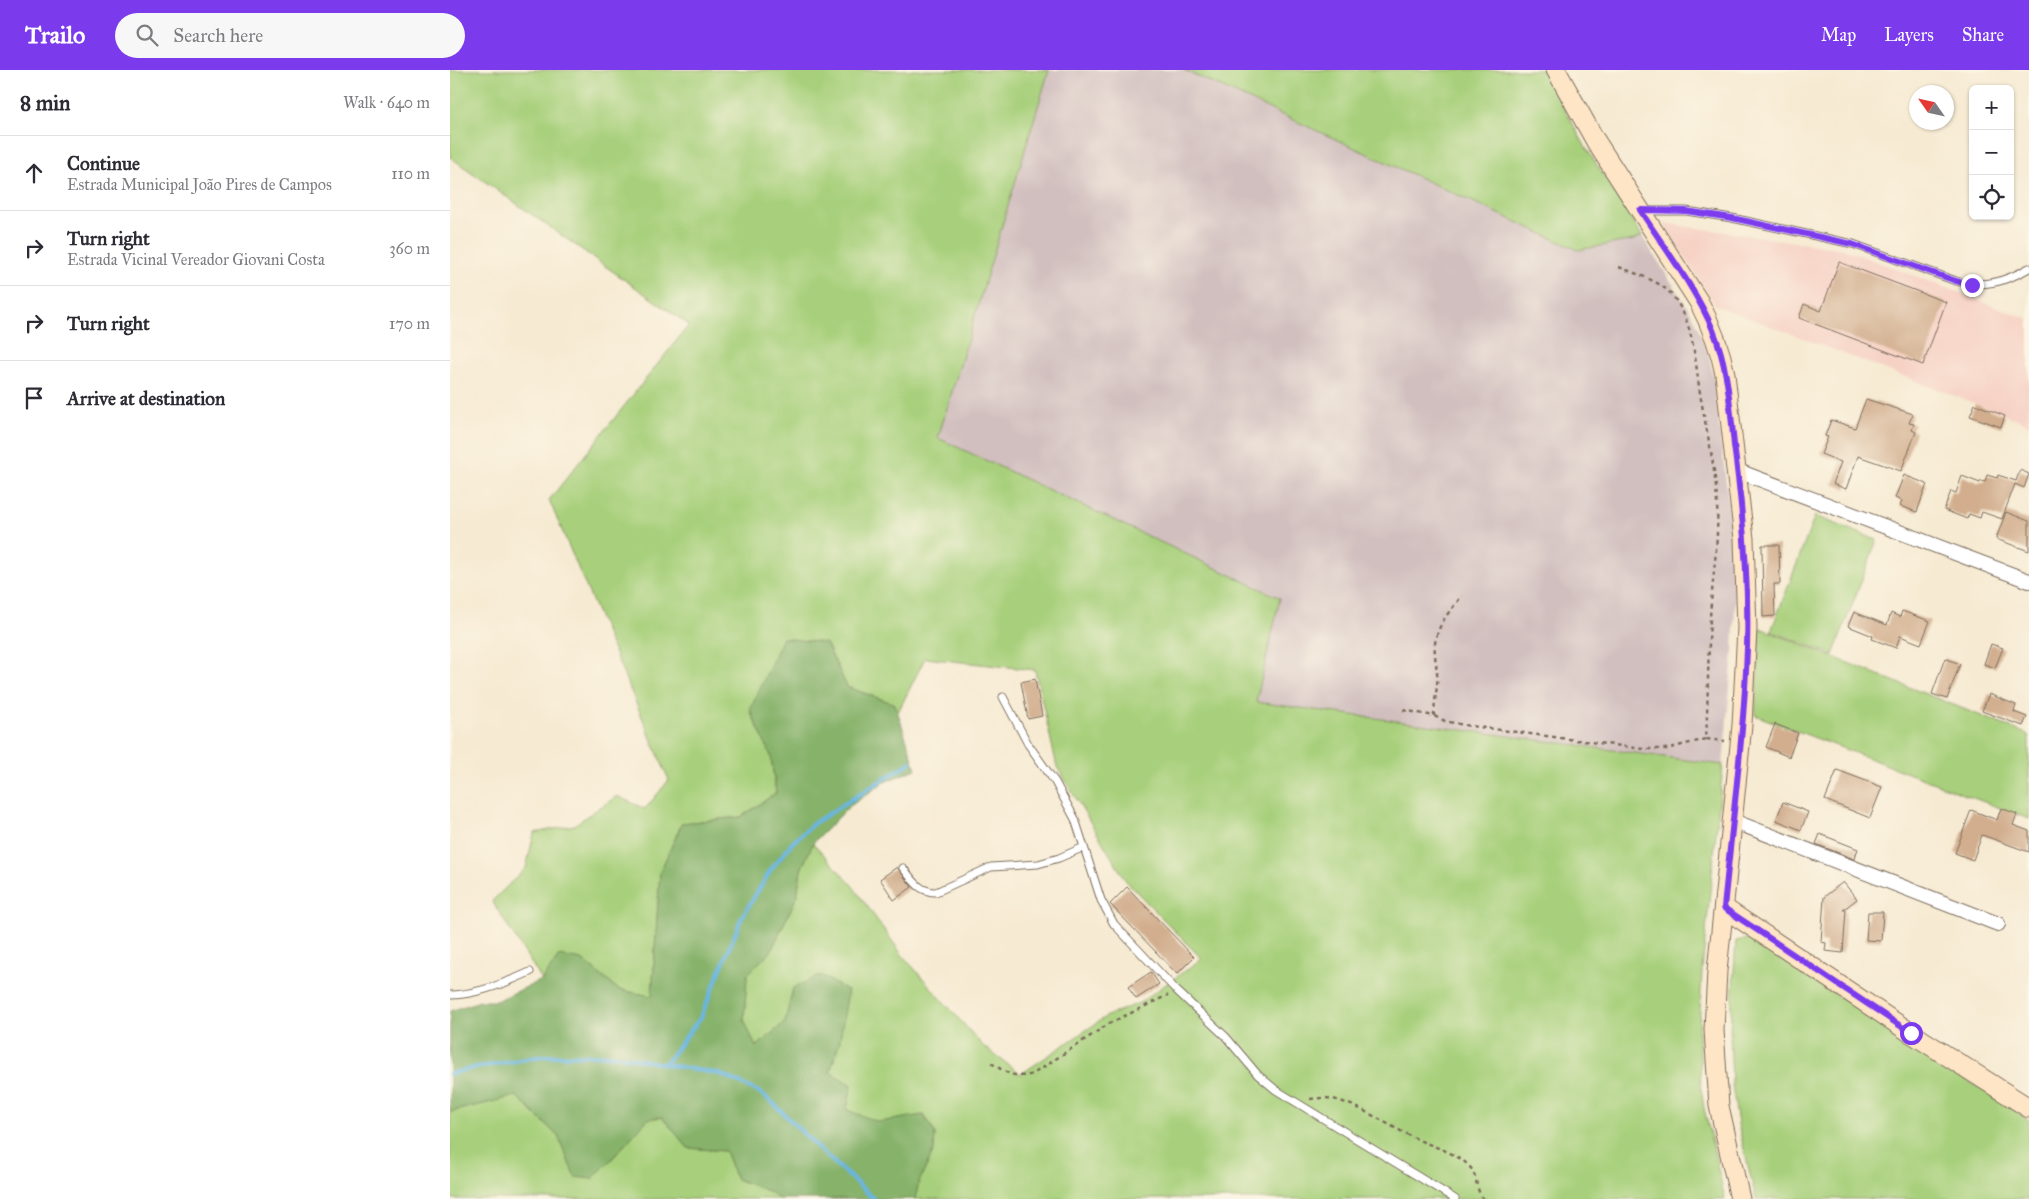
<!DOCTYPE html>
<meta charset="utf-8">
<style>
body{margin:0;font-family:"IM FELL Great Primer",serif;background:#f7f7f7;color:#2b2b33}
.controls{position:absolute;right:15px;top:15px;display:grid;overflow:hidden;border-radius:8px;box-shadow:0 1px 4px #0004}
.controls button{width:45px;height:45px;display:grid;place-items:center;padding:0;border:0;border-bottom:1px solid #e1e1e2;background:#fff;color:#2b2b33;font:25px sans-serif}
.compass{position:absolute;left:1459px;top:15px;width:45px;height:45px;border-radius:50%;background:#fff;box-shadow:0 1px 4px #0004;rotate:304deg}
.stop{position:absolute;width:15px;height:15px;margin:-11px;border:4px solid #7c3aed;border-radius:50%;background:#fff}
.stop.end{background:#7c3aed;border-color:#fff;box-shadow:0 1px 5px #0008}
.list{margin:0;padding:0;list-style:none}
h2{display:flex;justify-content:space-between;align-items:center;height:65px;margin:0;padding:0 20px;font-size:21px}
h2 small{font-size:16px;font-weight:400;color:#7c7c81}
.list li{display:grid;grid-template-columns:32px 1fr auto;gap:15px;align-items:center;box-sizing:border-box;height:75px;padding:0 20px;border-top:1px solid #e1e1e2}
.list b{display:block;font-size:19px;white-space:nowrap}
.list p{margin:0;font-size:16px;white-space:nowrap;color:#7c7c81}
.list em{font-size:16px;font-style:normal;color:#7c7c81}
.icon{flex:none;width:28px;height:28px;fill:none;stroke:currentColor;stroke-width:2;stroke-linecap:round;stroke-linejoin:round}
.map{position:relative;flex:none;width:1579px;height:1129px;overflow:hidden}
header{display:flex;align-items:center;gap:30px;box-sizing:border-box;height:70px;padding:0 25px;background:#7c3aed;color:#fff}
header strong{font-size:24px}
nav{display:flex;gap:28px;margin-inline-start:auto;font-size:18px}
.search{width:350px;height:45px;background:#f7f7f7;display:flex;align-items:center;gap:12px;box-sizing:border-box;padding:0 18px;border-radius:28px;color:#7c7c81;font-size:19px}
main{display:flex}
aside{flex:1;background:#fff}
.map>svg:first-child{display:block}
.built{fill:#f6d2c5}
.industrial{fill:#d1bfbf}
.green{fill:#a8d07b;stroke:#727d4c}
.forest{fill:#86b26b;stroke:#606e44}
.lines{fill:none;stroke-linecap:round;stroke-linejoin:round}
.stream{stroke:#67b6e2;stroke-width:4}
.building{fill:#d2ae8e}
.lane-casing{stroke:#7c6d5d;stroke-width:9}
.street-casing{stroke:#7c6d5d;stroke-width:16}
.secondary-casing{stroke:#7c6d5d;stroke-width:21}
.path{stroke:#7c6d5d;stroke-width:2.5;stroke-dasharray:4 4;stroke-linecap:butt}
.lane{stroke:#fff;stroke-width:7}
.street{stroke:#fff;stroke-width:14}
.secondary{stroke:#fde5c5;stroke-width:19}
.route{stroke:#7c3aed;stroke-width:6}
</style>
<header>
<strong>Trailo</strong>
<div class="search"><svg class="icon" aria-label="search" viewBox="0 0 24 24"><circle cx="10" cy="10" r="6"/><path d="M15 15l6 6"/></svg>Search here</div>
<nav><a>Map</a><a>Layers</a><a>Share</a></nav>
</header>
<main>
<aside>
<h2>8 min<small>Walk · 640 m</small></h2>
<ul class="list">
<li><svg class="icon" aria-label="ahead" viewBox="0 0 24 24"><path d="M12 20V5M6 11l6-6 6 6"/></svg><div><b>Continue</b><p>Estrada Municipal João Pires de Campos</p></div><em>110 m</em></li>
<li><svg class="icon" aria-label="right" viewBox="0 0 24 24"><path d="M7 20v-9h11M14 6l5 5-5 5"/></svg><div><b>Turn right</b><p>Estrada Vicinal Vereador Giovani Costa</p></div><em>360 m</em></li>
<li><svg class="icon" aria-label="right" viewBox="0 0 24 24"><path d="M7 20v-9h11M14 6l5 5-5 5"/></svg><div><b>Turn right</b></div><em>170 m</em></li>
<li><svg class="icon" aria-label="arrive" viewBox="0 0 24 24"><path d="M6 21V4h12l-3 4 3 4H6"/></svg><div><b>Arrive at destination</b></div></li>
</ul>
</aside>
<div class="map">
<svg width="1579" height="1129" viewBox="0 0 1579 1129">
<rect width="100%" height="100%" fill="#fcf5e5"/>
<filter id="ink" filterUnits="userSpaceOnUse"><feTurbulence type="fractalNoise" baseFrequency=".02" numOctaves="2"/><feDisplacementMap in="SourceGraphic" scale="10" xChannelSelector="R" yChannelSelector="G"/><feConvolveMatrix kernelMatrix="1 2 1 2 8 2 1 2 1" color-interpolation-filters="sRGB"/></filter>
<filter id="wash" filterUnits="userSpaceOnUse"><feTurbulence type="fractalNoise" baseFrequency=".0096" numOctaves="4" result="noise"/><feDisplacementMap in="SourceGraphic" scale="20" xChannelSelector="R" yChannelSelector="G"/><feGaussianBlur stdDeviation="1.12" result="paint"/><feColorMatrix in="noise" values="0 0 0 0 0 0 0 0 0 0 0 0 0 0 0 0 0 1.4 0 .05"/><feComposite in="paint" operator="in"/></filter>
<g filter="url(#wash)">
<rect width="100%" height="100%" fill="#f6ead2"/>
<path class="built" d="M1213,153L1393,179L1579,249V354L1265,235Z"/>
<path class="industrial" d="M599,0H734L1128,180L1184,170L1192,166L1244,248L1259,286L1263,306L1283,470L1285,532L1283,581L1273,695L806,632L488,368Z"/>
<path class="green" d="M0,0H599L488,368L830,528L806,632L1273,695L1252,900L1249,960L1251,1018L1254,1038L1275,1129H465L469,1112L484,1080L485,1063L474,1045L429,1053L396,1040L380,1002L390,970L343,918L335,952L306,978L294,950L297,905L321,881L347,826L351,800L363,773L402,815L453,886L534,977L571,1004L657,946L689,933L752,889L676,811L607,697L585,600L475,588L447,644L445,634L397,617L376,573L300,640L321,686L326,723L291,747L232,753L210,802L202,926L169,920L132,890L109,886L92,910L42,831L76,798L84,763L124,755L167,726L195,739L219,710L99,430L239,255L0,87Z
M734,0H1093L1135,76L1192,166L1184,170L1128,180Z
M1365,446L1427,470L1383,585L1321,561Z
M1310,558L1579,665V749L1305,645Z
M1301,868L1456,971L1579,1050V1129H1306L1288,1054L1282,1015L1280,960L1286,871Z
M66,1026L108,1066L125,1107L161,1090L198,1048L213,1047L238,1078L275,1081L286,1109L318,1121L329,1129H0V1042Z"/>
<path class="forest" d="M333,568L376,573L397,617L445,634L466,699L434,712L400,736L363,773L351,800L347,826L321,881L297,905L294,950L306,977L335,952L343,918L371,905L398,921L390,970L380,1002L402,1015L397,1040L429,1052L473,1045L485,1063L484,1080L469,1112L465,1129H329L318,1121L286,1109L275,1081L238,1078L212,1047L198,1049L161,1090L142,1109L125,1107L108,1066L66,1026L0,1042V941L30,931H46L92,910L109,886L132,890L169,920L202,926L210,802L232,753L291,747L326,723L321,686L300,640Z"/>
<g class="lines">
<path class="stream" d="M215,994L251,947L292,847L322,798L342,773L364,753L461,692
M0,1004L19,999L93,986L163,985L270,1004L309,1022L323,1033L368,1078L424,1129"/>
</g>
<g id="blocks">
<path class="building" d="M1389,192L1496,232L1473,295L1349,248L1354,234L1371,241Z
M1416,329L1463,344L1459,353L1464,354L1462,360L1466,362L1451,401L1408,386L1396,419L1383,414L1391,392L1371,384L1378,367L1375,366L1381,350L1405,358Z
M1525,334L1555,346L1551,357L1520,346Z
M1570,400L1579,404L1574,418L1565,414L1552,449L1532,442L1530,448L1519,444L1517,449L1494,440L1501,421L1506,423L1512,406L1530,413L1531,411L1535,412L1537,405L1547,408L1548,405L1566,411Z
M1454,405L1477,414L1467,442L1450,436L1452,431L1445,428Z
M1556,442L1579,451V481L1546,469Z
M1312,475H1329L1330,514H1324L1325,546L1313,547Z
M1452,541L1480,551L1471,574L1450,566L1446,578L1422,569L1423,566L1398,556L1404,542L1437,555L1441,543L1450,547Z
M1541,574L1553,578L1545,598L1534,594Z
M1495,588L1510,594L1497,629L1482,624Z
M585,609L592,646L578,649L571,612Z
M1539,624L1566,635L1564,642L1577,647L1573,656L1532,641Z
M1325,654L1348,663L1339,687L1316,677Z
M1387,700L1432,717L1420,748L1375,730Z
M1333,732L1358,742L1351,760L1326,750Z
M1551,738L1567,744L1563,755L1579,761V782L1532,765L1523,790L1505,783L1521,740L1547,750Z
M1370,764L1408,779L1404,789L1366,774Z
M447,797L462,817L444,830L430,809Z
M1393,812L1407,829L1393,840H1396L1393,883L1375,881L1376,873L1371,872L1374,827Z
M677,817L744,887L727,904L660,834Z
M1418,842H1433L1431,871L1416,870Z
M701,902L709,914L686,929L678,917Z"/>
</g>
</g>
<g filter="url(#ink)">
<use href="#blocks" fill-opacity="0" stroke="#7c6d5d" stroke-width="1"/>
<g class="lines">
<defs>
<path id="lane" d="M1193,141H1236L1282,148L1403,174L1506,211C1533,218 1555,212 1579,198
M553,627L578,674L605,712L625,749L651,830L664,854L726,920L776,967L808,1005L826,1020L1005,1129
M453,798C463,810 469,822 486,822L541,797L588,794L609,788L634,777
M0,925C26,925 56,913 80,902"/>
<path id="street" d="M1288,401L1579,511
M1283,751L1548,854"/>
<path id="secondary" d="M1106,0L1145,70L1249,232C1261,255 1270,278 1275,304L1294,469L1297,558L1292,655L1267,901L1264,960L1269,1036L1290,1129
M1274,838L1461,963L1579,1038"/>
</defs>
<use href="#lane" class="lane-casing"/>
<use href="#street" class="street-casing"/>
<use href="#secondary" class="secondary-casing"/>
<path class="path" d="M1169,197C1186,204 1209,210 1222,225C1245,253 1245,295 1251,329C1257,364 1266,399 1267,434C1269,472 1262,510 1260,548C1258,588 1258,629 1256,669L1275,671
M953,640L984,646L995,651L1014,655L1193,679H1216L1256,669
M984,646C984,635 986,626 987,615C989,599 981,581 987,565C991,550 1003,537 1012,526
M541,993C557,1003 565,1009 583,1004L660,953L718,925
M860,1029C869,1028 878,1027 887,1030C915,1038 940,1057 967,1069C983,1077 1005,1082 1018,1095C1029,1105 1024,1120 1034,1129"/>
<use href="#lane" class="lane"/>
<use href="#street" class="street"/>
<use href="#secondary" class="secondary"/>
</g>
</g>
<g class="lines" filter="url(#ink)">
<path class="route" d="M1461,963L1274,838C1282,752 1294,665 1297,578C1299,510 1293,442 1284,375C1280,336 1278,296 1263,260C1245,217 1215,179 1190,140L1236,141L1282,148L1402,174L1506,211L1522,215"/>
</g>
</svg>
<div class="controls">
<button>+</button>
<button>−</button>
<button><svg class="icon" aria-label="locate" viewBox="0 0 24 24"><circle cx="12" cy="12" r="6"/><path d="M12 2v4M12 18v4M2 12h4M18 12h4"/></svg></button>
</div>
<svg class="compass" viewBox="-18 -18 36 36"><path d="M0-13l5 13h-10z" fill="#e53935"/><path d="M0 13l5-13h-10z" fill="#7c7c81"/></svg>
<div class="stop" style="left:1461px;top:963px"></div>
<div class="stop end" style="left:1522px;top:215px"></div>
</div>
</main>
